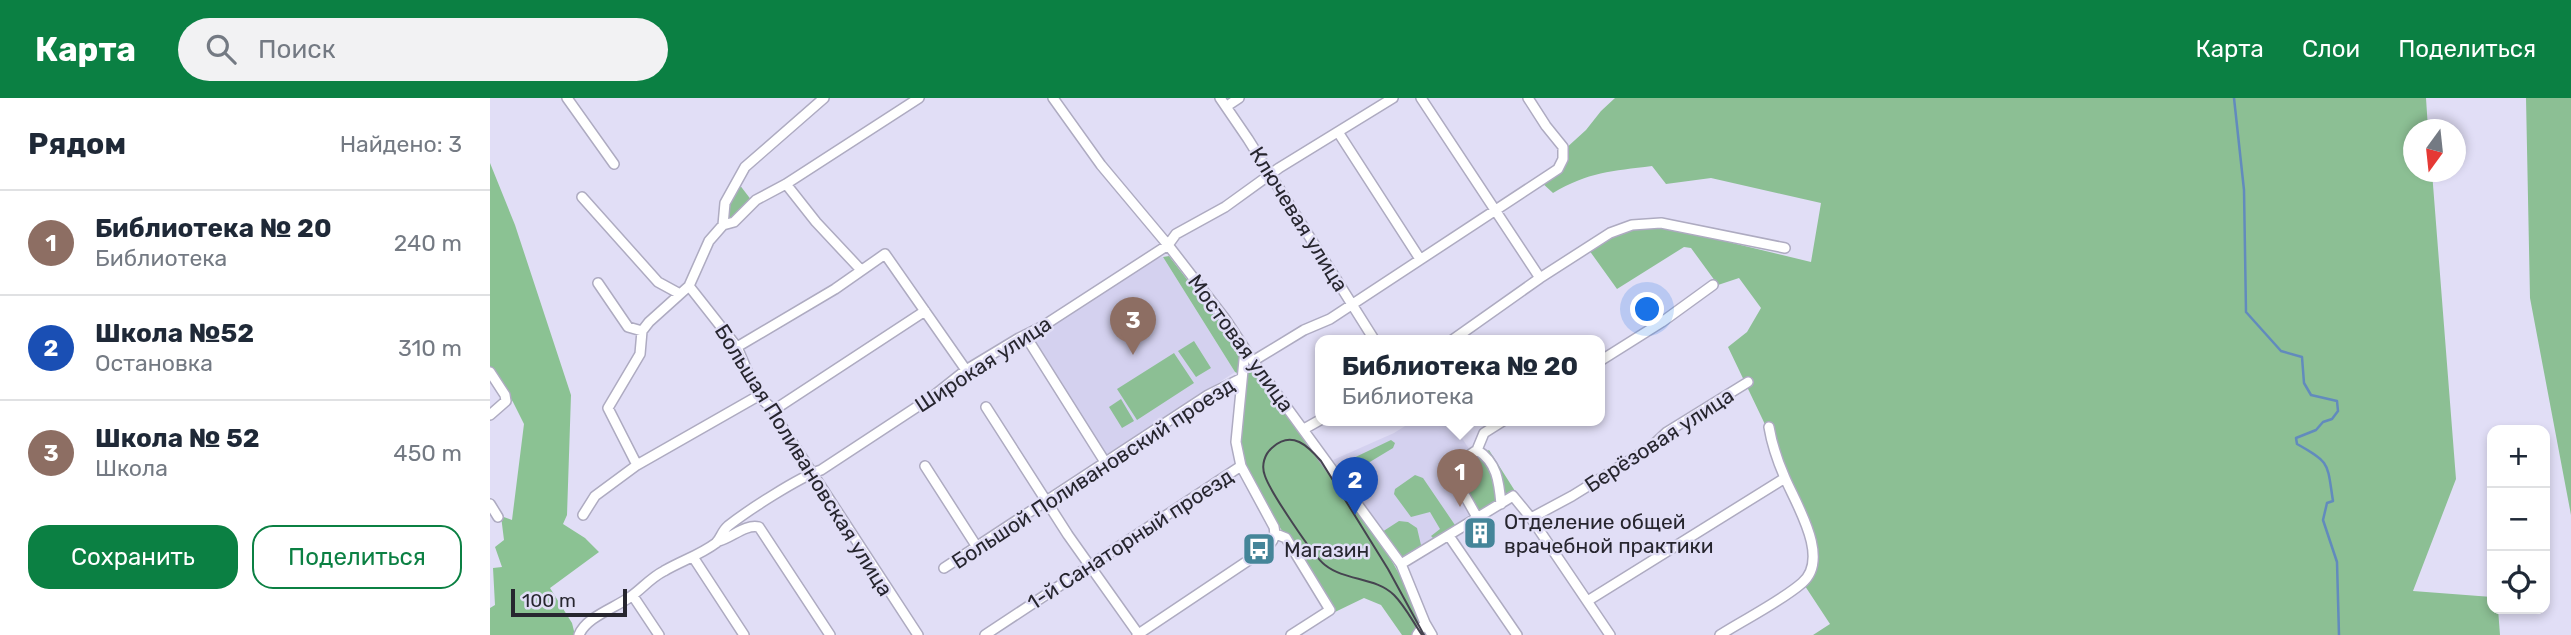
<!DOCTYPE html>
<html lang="ru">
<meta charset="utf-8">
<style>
body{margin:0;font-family:Rubik,sans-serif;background:#f2f2f3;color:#1f2937}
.controls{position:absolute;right:21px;bottom:21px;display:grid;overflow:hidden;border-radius:14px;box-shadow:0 4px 10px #0003}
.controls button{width:63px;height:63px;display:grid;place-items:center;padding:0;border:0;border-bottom:2px solid #e0e1e3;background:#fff;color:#1f2937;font:35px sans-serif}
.compass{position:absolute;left:1913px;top:21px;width:63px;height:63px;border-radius:50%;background:#fff;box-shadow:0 4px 10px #0003;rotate:195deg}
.scale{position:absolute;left:21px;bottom:18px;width:116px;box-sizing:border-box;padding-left:7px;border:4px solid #27262f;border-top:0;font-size:19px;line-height:24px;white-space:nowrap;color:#27262f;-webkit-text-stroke:5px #e1def6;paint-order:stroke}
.you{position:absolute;left:1158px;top:212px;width:24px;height:24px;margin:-18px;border:5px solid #fff;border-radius:50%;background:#1a73e8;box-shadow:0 0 0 10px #1a73e833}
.badge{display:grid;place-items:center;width:46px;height:46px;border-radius:50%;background:#0b8043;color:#fff;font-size:23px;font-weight:700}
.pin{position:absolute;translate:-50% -58px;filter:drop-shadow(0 2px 4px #0008)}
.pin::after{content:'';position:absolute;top:37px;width:24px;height:21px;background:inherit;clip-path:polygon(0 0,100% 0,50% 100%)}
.popup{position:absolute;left:825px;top:237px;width:290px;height:91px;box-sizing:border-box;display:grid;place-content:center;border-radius:14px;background:#fff;filter:drop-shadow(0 2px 5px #0005);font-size:23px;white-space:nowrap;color:#747a83}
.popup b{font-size:26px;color:#1f2937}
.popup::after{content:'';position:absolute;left:50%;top:100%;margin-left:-14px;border:14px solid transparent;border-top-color:#fff}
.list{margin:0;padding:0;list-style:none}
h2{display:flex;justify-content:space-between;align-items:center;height:91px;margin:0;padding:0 28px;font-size:30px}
h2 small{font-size:23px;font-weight:400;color:#747a83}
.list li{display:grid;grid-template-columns:46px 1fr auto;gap:21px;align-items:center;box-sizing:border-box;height:105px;padding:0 28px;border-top:2px solid #e0e1e3}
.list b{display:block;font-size:26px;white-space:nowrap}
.list p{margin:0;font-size:23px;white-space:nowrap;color:#747a83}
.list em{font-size:23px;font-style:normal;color:#747a83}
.actions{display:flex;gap:14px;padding:21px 28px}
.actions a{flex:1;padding:16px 0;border:2px solid #0b8043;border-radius:21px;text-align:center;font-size:24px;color:#0b8043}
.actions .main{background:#0b8043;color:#fff}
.icon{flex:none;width:38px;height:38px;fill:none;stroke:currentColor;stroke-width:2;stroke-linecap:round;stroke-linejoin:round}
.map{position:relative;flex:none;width:2081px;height:537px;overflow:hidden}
header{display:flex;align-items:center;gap:42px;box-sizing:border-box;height:98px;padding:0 35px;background:#0b8043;color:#fff}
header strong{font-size:33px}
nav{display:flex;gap:38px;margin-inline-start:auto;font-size:24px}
.search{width:490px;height:63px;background:#f2f2f3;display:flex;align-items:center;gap:18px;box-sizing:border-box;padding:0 24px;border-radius:38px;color:#747a83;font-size:26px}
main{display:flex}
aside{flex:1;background:#fff}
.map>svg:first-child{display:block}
.built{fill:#d4d1ef}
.green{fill:#8cbf94}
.forest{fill:#8bc293}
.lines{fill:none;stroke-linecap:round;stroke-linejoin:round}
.stream{stroke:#628bbd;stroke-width:2.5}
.minor-casing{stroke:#aeabc1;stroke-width:12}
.minor{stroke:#fff;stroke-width:9}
.tram{stroke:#464450;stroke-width:2}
.labels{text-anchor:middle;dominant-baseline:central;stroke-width:5;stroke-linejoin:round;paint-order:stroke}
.street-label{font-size:21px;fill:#27262f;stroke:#e1def6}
.poi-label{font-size:21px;fill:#27262f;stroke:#e1def6;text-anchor:start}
</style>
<header>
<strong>Карта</strong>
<div class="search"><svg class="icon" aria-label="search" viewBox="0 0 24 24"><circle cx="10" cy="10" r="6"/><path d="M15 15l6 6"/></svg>Поиск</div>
<nav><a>Карта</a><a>Слои</a><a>Поделиться</a></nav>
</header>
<main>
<aside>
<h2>Рядом<small>Найдено: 3</small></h2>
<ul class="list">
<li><span class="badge" style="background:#8d6e63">1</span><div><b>Библиотека № 20</b><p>Библиотека</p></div><em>240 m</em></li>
<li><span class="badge" style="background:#1a4fb4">2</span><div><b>Школа №52</b><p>Остановка</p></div><em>310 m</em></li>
<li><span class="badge" style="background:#8d6e63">3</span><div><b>Школа № 52</b><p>Школа</p></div><em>450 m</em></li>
</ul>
<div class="actions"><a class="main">Сохранить</a><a>Поделиться</a></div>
</aside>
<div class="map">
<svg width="2081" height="537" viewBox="0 0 2081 537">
<rect width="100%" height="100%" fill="#e1def6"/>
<path class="built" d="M673,159L745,274L615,359L541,240L667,160Z
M923,323H961L979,351L958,364L990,416L918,461L908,457L843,362L904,335Z"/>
<path class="green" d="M1125,0H1936L1938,31L1924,32V74H1942L1966,381L1923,493L2002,499V511H2008L2010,537H1323L1340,526L1315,488L1321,482L1324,473L1322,433L1304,387L1238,249L1257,234L1271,210L1249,180L1228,187L1201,150L1194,149L1127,191L1099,152L1142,129L1168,127L1321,164L1331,105L1221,80L1176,86L1162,68C1122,73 1098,74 1063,95L1050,83L1068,72L1074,52L1096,32L1111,13Z
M2036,0H2081V417L2040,200Z
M249,86L262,103L243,121L235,122L237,107Z
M679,158L749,249V276L745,274L673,159Z
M704,243L721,270L706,279L688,253Z
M684,255L704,285L647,322L627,291Z
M762,269L766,271L899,458L920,495L929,523L925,537H912L891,507L874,500L845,514L776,408L756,370L751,343L758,274Z
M631,301L644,323L632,330L619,309Z
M901,342L905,345L903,350L855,379L849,371L851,366Z
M999,352L1025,393L990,416L968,380L969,372Z
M925,377L933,380L967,430L944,441L941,438L950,431L940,414L921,419L904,396L905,391Z
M909,423L918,424L927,430L931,447L929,454L913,461L892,434Z"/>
<path class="forest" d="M0,65L25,127L81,297L77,417L73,426L95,440L109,454L60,490L82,525L85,537H0V510L5,507L3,470L12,469L5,449L14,442L11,418L22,422L34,326L23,304L0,268Z"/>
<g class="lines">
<path class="stream" d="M1744,0L1754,92L1756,214L1791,253L1812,259L1814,285L1821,297L1847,303L1848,313L1842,321L1833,324L1826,332L1806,340L1807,346C1841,365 1837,365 1843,403L1837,405L1833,422L1847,464L1849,537"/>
<defs>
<path id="minor" d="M77,0L124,66
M563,0L611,67L678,147L736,222L763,263L911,466L935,525L942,537
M730,0L758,41L885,243
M931,0L1050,180
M737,8L749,0
M848,34L930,161
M296,86L326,124L371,172
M92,99L168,184L190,196
M233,127L235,105L255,69L334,0
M108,185L138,229L152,233
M199,188L247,249L268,298L284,312L287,321L428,537
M535,237L615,364
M961,243L1050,180L1120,135L1142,127L1171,125L1295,150
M247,249L345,191L395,156L476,272
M763,263L814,232L840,221L1068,71L1073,61V49L1056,28L1038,0
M1110,263L1172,224L1223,187
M0,274L15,297L16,303L0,317
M496,309L578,437L649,537
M284,312L435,213
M814,331L830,322
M987,352L968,365L966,382L988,421
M987,352C1007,364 1009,384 1011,406
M987,352L994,335L1013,323
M147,367L118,310L150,256L152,233L159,224L199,188L219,143L233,127L244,124L266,102L296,86L429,0
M435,368L487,449
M0,406L8,419
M93,417L105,398L147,367L268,298
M1041,420L1082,398L1161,349L1177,334L1258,284
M786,436L796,440L840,512L801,537
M959,438L1027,537
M229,443C243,439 255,426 269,429L340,537
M203,459L254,537
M911,466L1023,398L1041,420L1120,537
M454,470L718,297L752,280
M143,498L169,537
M1099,502L1295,380
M89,537C96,519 125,510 140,499C151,492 160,480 174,473C191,463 210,457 226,445C231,440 232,433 238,428C257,413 309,379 331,372L442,299L476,272L529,240L553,228L678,147L686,136L735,109L789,70L903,0
M495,537L751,368
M647,537L771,454C780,446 787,442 784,429L751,368L746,344L755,252
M927,537L935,525
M1230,537C1255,521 1290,504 1312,485C1341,461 1306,406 1295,380C1288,364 1282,347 1279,329"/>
</defs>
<use href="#minor" class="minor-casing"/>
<use href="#minor" class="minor"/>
<path class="tram" d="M932,537C923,524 915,508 904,497C886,479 855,483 835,467C823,458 780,393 775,378C771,368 774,356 783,349C802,332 818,348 831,363L898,471L934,537"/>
</g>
<defs>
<symbol id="building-square" viewBox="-11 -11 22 22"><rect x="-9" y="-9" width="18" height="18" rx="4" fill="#458599" stroke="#e1def6"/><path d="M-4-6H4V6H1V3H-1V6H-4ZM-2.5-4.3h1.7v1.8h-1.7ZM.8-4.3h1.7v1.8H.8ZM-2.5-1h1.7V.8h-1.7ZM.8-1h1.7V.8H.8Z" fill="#fff"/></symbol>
<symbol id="bus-square" viewBox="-11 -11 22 22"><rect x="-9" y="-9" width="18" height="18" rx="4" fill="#458599" stroke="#e1def6"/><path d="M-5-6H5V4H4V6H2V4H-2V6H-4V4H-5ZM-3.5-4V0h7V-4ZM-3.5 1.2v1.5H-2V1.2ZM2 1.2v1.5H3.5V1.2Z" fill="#fff"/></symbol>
</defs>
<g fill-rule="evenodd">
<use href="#building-square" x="971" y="416" width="38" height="38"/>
<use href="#bus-square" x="750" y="432" width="38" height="38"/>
</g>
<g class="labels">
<g class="street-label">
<text transform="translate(809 121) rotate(58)">Ключевая улица</text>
<text transform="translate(751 245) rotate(54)">Мостовая улица</text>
<text transform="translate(493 266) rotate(-33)">Широкая улица</text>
<text transform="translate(1169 342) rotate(-33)">Берёзовая улица</text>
<text transform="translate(314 362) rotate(58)">Большая Поливановская улица</text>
<text transform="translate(603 375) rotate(-33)">Большой Поливановский проезд</text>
<text transform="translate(640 441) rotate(-33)">1-й Санаторный проезд</text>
</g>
<g class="poi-label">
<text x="1014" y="423">Отделение общей<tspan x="1014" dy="24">врачебной практики</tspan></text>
<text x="794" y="451">Магазин</text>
</g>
</g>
</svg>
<div class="controls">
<button>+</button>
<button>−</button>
<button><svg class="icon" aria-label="locate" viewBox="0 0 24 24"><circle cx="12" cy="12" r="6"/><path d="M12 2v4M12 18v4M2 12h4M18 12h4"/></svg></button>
</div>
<svg class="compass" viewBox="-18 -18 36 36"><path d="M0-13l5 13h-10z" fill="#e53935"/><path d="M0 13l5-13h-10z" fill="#747a83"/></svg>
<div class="scale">100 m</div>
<div class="you"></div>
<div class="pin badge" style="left:970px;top:409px;background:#8d6e63">1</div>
<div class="popup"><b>Библиотека № 20</b>Библиотека</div>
<div class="pin badge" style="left:865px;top:417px;background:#1a4fb4">2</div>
<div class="pin badge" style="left:643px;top:257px;background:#8d6e63">3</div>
</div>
</main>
